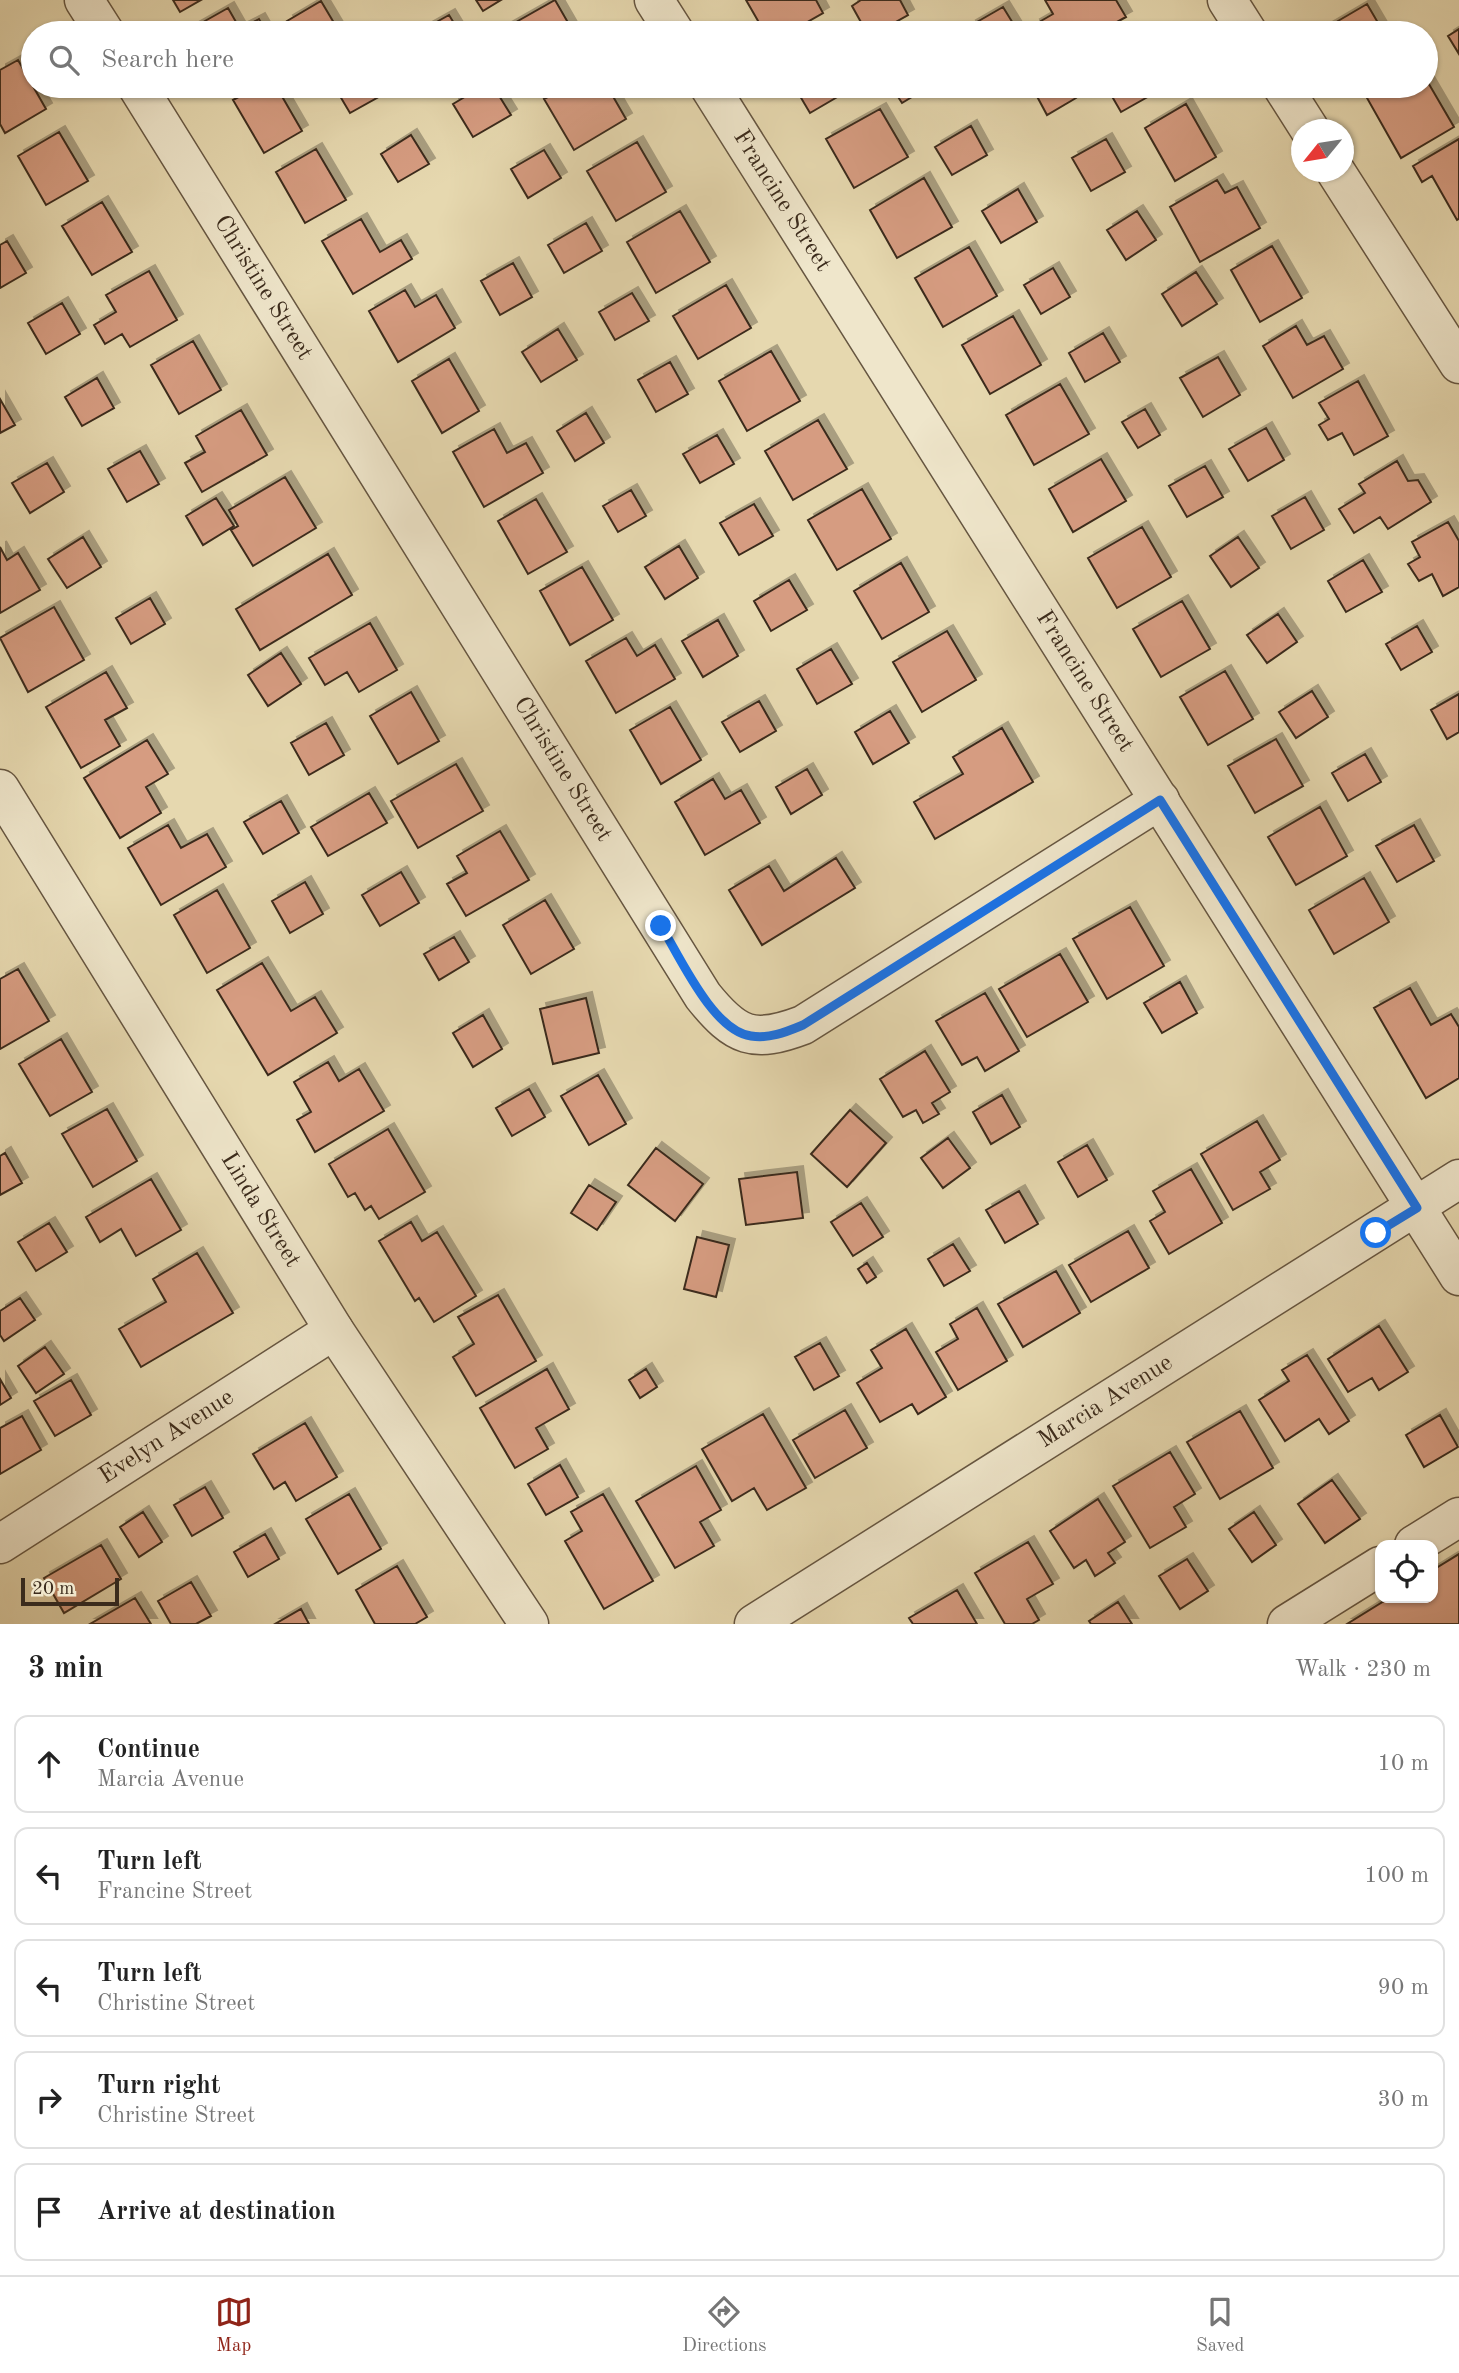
<!DOCTYPE html>
<meta charset="utf-8">
<style>
body{margin:0;font-family:"Old Standard TT",serif;background:#f2f2f2;color:#222}
.controls{position:absolute;right:21px;bottom:21px;display:grid;overflow:hidden;border-radius:14px;box-shadow:0 2px 5px #0004}
.controls button{width:63px;height:63px;display:grid;place-items:center;padding:0;border:0;border-bottom:2px solid #e0e0e0;background:#fff;color:#222;font:35px sans-serif}
.compass{position:absolute;left:1291px;top:119px;width:63px;height:63px;border-radius:50%;background:#fff;box-shadow:0 2px 5px #0004;rotate:240deg}
.scale{position:absolute;left:21px;bottom:18px;width:98px;box-sizing:border-box;padding-left:7px;border:4px solid #3b2b1c;border-top:0;font-size:19px;line-height:24px;white-space:nowrap;color:#3b2b1c;-webkit-text-stroke:5px #efe6cb;paint-order:stroke}
.stop{position:absolute;width:21px;height:21px;margin:-16px;border:5px solid #1a73e8;border-radius:50%;background:#fff}
.stop.end{background:#1a73e8;border-color:#fff;box-shadow:0 2px 7px #0008}
.list{margin:0;padding:0;list-style:none}
h2{display:flex;justify-content:space-between;align-items:center;height:91px;margin:0;padding:0 28px;font-size:30px}
h2 small{font-size:23px;font-weight:400;color:#767676}
.list li{display:grid;grid-template-columns:46px 1fr auto;gap:21px;align-items:center;box-sizing:border-box;height:98px;margin:0 14px 14px;padding:0 14px;border:2px solid #e0e0e0;border-radius:14px}
.list b{display:block;font-size:26px;white-space:nowrap}
.list p{margin:0;font-size:23px;white-space:nowrap;color:#767676}
.list em{font-size:23px;font-style:normal;color:#767676}
.icon{flex:none;width:38px;height:38px;fill:none;stroke:currentColor;stroke-width:2;stroke-linecap:round;stroke-linejoin:round}
.map{position:relative;flex:none;width:1459px;height:1624px;overflow:hidden}
.search{position:absolute;background:#fff;box-shadow:0 2px 5px #0004;left:21px;right:21px;top:21px;height:77px;display:flex;align-items:center;gap:18px;box-sizing:border-box;padding:0 24px;border-radius:38px;color:#767676;font-size:26px}
.sheet{height:651px;background:#fff}
nav{display:flex;justify-content:space-around;align-items:center;box-sizing:border-box;height:98px;border-top:2px solid #e0e0e0;background:#fff;font-size:19px;color:#767676}
nav a{display:grid;justify-items:center;gap:4px}
nav .on{color:#8f2418}
.map>svg:first-child{display:block}
.building{fill:#d69c81;stroke:#3b2b1c;stroke-width:2;filter:url(#shadow)}
.lines{fill:none;stroke-linecap:round;stroke-linejoin:round}
.minor-casing{stroke:#665641;stroke-width:41}
.minor{stroke:#efe6cb;stroke-width:38}
.route{stroke:#1a73e8;stroke-width:9}
.labels{text-anchor:middle;dominant-baseline:central;stroke-width:5;stroke-linejoin:round;paint-order:stroke}
.street-label{font-size:24px;fill:#3b2b1c;stroke:#efe6cb}
</style>
<div class="map">
<svg width="1459" height="1624" viewBox="0 0 1459 1624">
<defs>
<filter id="shadow"><feDropShadow dx="6" dy="-6" stdDeviation="0" flood-color="#0004"/></filter>
</defs>
<rect width="100%" height="100%" fill="#e6d8af"/>
<filter id="stains"><feTurbulence type="fractalNoise" baseFrequency=".00286" numOctaves="4"/><feColorMatrix values="0 0 0 0 .2 0 0 0 0 .09 0 0 0 0 .02 0 0 0 .5 -.17"/></filter>
<radialGradient id="worn" r=".72"><stop offset=".6" stop-color="#630" stop-opacity="0"/><stop offset="1" stop-color="#630" stop-opacity=".3"/></radialGradient>
<path class="building" d="M173,0H201L180,12Z
M476,0H501L483,11Z
M555,0L574,33H504L502,30Z
M746,0H816L823,13L788,33H765Z
M861,0H900L908,15L876,33H867L852,6Z
M1045,0H1116L1126,17L1097,33H1039L1034,25L1053,14Z
M321,1L337,28L328,33H295L287,21Z
M1367,4L1384,33H1329L1326,28Z
M1003,7L1019,33H975L970,26Z
M228,8L240,29L259,19L267,33H191L189,30Z
M449,15L460,33H417Z
M1459,29V54L1448,36Z
M18,60L46,109L5,133L0,124V70Z
M1426,79L1454,127L1401,158L1367,98L1389,86H1426Z
M259,86H276L302,131L264,153L233,100Z
M334,86H389L391,90L350,113Z
M483,86H493L511,115L473,137L453,104Z
M568,86H607L626,119L574,150L544,99Z
M794,86H856L810,113Z
M891,86H930L902,103Z
M1035,86H1069L1076,98L1047,115L1032,87Z
M1106,86H1167L1121,112Z
M1186,104L1216,157L1175,181L1145,128Z
M880,109L908,157L854,188L826,139Z
M971,126L987,155L952,175L935,147Z
M59,132L88,181L46,205L18,156Z
M411,135L429,164L398,182L381,154Z
M1106,139L1125,172L1091,191L1072,158Z
M1459,139V219L1457,220L1432,176L1422,182L1413,166Z
M637,142L666,192L616,221L587,171Z
M316,149L346,200L305,223L276,172Z
M544,150L561,178L528,198L511,169Z
M924,178L952,227L897,258L870,210Z
M1217,180L1225,193L1237,187L1260,228L1200,262L1170,207Z
M1018,189L1037,222L1001,243L982,211Z
M102,202L132,252L92,275L62,226Z
M680,211L710,262L656,293L627,242Z
M1137,211L1156,240L1126,260L1107,230Z
M361,219L380,252L401,240L412,259L353,294L322,241Z
M586,223L602,251L564,273L548,245Z
M7,241L26,273L0,288V245Z
M1272,246L1302,298L1260,322L1231,270Z
M969,247L997,296L943,327L915,278Z
M513,263L532,297L500,315L481,281Z
M1053,268L1070,297L1041,314L1024,285Z
M149,271L177,320L130,347L122,334L105,344L94,325L116,312L106,295Z
M1196,272L1217,304L1182,326L1162,294Z
M726,285L751,328L698,359L673,316Z
M405,290L415,307L436,295L455,328L398,362L369,311Z
M632,293L649,321L615,340L599,312Z
M62,303L80,334L46,354L28,323Z
M1013,316L1041,365L990,394L962,345Z
M1296,326L1307,345L1324,336L1343,369L1293,398L1263,346Z
M558,329L577,360L541,382L522,352Z
M1103,333L1120,362L1085,382L1069,353Z
M193,341L221,390L179,414L151,365Z
M771,351L800,401L747,431L719,381Z
M1218,357L1240,395L1203,417L1180,378Z
M449,359L479,411L442,433L412,381Z
M670,362L688,394L656,412L638,380Z
M97,378L114,408L82,426L65,397Z
M1358,381L1388,436L1354,455L1342,433L1328,440L1319,425L1329,419L1319,403Z
M1060,384L1089,434L1034,465L1006,415Z
M0,399L15,425L0,433Z
M1145,409L1160,435L1138,448L1122,422Z
M241,410L267,455L202,492L185,463L205,452L196,436Z
M586,413L604,443L575,461L557,431Z
M818,420L847,469L793,500L765,451Z
M1266,428L1284,460L1248,481L1229,449Z
M494,429L507,453L526,443L543,473L484,507L453,452Z
M717,435L734,464L700,483L683,454Z
M140,451L159,484L127,502L108,469Z
M1101,459L1126,501L1073,532L1049,489Z
M1397,461L1408,481L1418,480L1431,502L1388,529L1380,517L1354,533L1339,509L1365,493L1359,484Z
M47,463L64,492L30,513L12,483Z
M1205,466L1223,497L1187,517L1169,486Z
M285,477L316,528L253,566L231,530L238,526L229,510Z
M862,489L891,539L837,570L808,520Z
M631,490L646,516L618,532L603,506Z
M1305,497L1324,530L1291,549L1272,516Z
M216,498L234,526L203,545L186,516Z
M536,499L567,552L528,574L498,521Z
M754,504L773,536L739,555L720,523Z
M1448,522L1459,541V587L1443,596L1432,574L1419,581L1408,564L1420,557L1412,542Z
M1142,527L1171,577L1117,608L1088,558Z
M83,537L101,567L67,588L48,559Z
M1238,537L1259,568L1231,587L1210,556Z
M679,546L698,578L665,599L645,567Z
M0,547L7,560L18,553L40,590L0,613Z
M328,554L352,595L260,650L236,609Z
M1363,560L1382,592L1346,612L1328,581Z
M901,563L929,612L882,639L854,591Z
M582,567L613,620L570,645L540,591Z
M789,580L807,610L771,631L754,601Z
M150,598L165,624L131,644L116,618Z
M1182,601L1210,649L1161,677L1133,629Z
M54,607L84,660L28,692L0,638Z
M1278,614L1297,642L1267,663L1247,635Z
M718,620L738,656L703,677L682,641Z
M370,623L397,670L359,692L347,672L325,685L309,658Z
M1417,626L1432,652L1401,670L1386,644Z
M947,631L976,680L922,712L893,662Z
M626,638L637,656L655,645L675,679L616,713L586,661Z
M831,649L852,684L817,704L797,669Z
M281,653L301,684L268,706L248,675Z
M1225,671L1253,719L1208,745L1180,697Z
M106,672L127,708L105,720L120,746L81,768L46,707Z
M1312,691L1328,717L1296,738L1279,712Z
M411,692L439,741L398,764L370,716Z
M1459,694V732L1447,739L1431,710Z
M759,701L776,731L740,752L722,722Z
M670,707L701,760L661,784L630,730Z
M890,711L909,743L873,764L855,732Z
M326,723L344,755L309,775L291,743Z
M1002,728L1033,782L935,839L914,802L963,774L953,757Z
M1276,739L1303,786L1255,813L1228,766Z
M147,740L168,774L146,787L161,813L120,838L84,778Z
M1365,754L1381,782L1348,801L1332,773Z
M456,764L483,811L418,848L391,801Z
M807,769L822,795L791,814L776,787Z
M713,779L725,799L741,790L760,823L705,855L675,802Z
M369,793L387,823L328,856L311,827Z
M281,801L299,833L263,854L244,822Z
M1320,807L1347,856L1296,885L1268,837Z
M168,825L181,848L207,834L226,867L161,905L128,848Z
M1414,825L1434,861L1397,882L1376,846Z
M500,831L529,880L466,916L447,884L467,873L457,856Z
M836,858L855,888L762,945L729,890L769,866L784,891Z
M401,872L419,903L380,926L362,895Z
M1364,878L1389,922L1334,954L1309,910Z
M305,882L323,914L290,933L272,901Z
M217,890L250,948L207,973L174,915Z
M545,900L574,949L531,974L503,925Z
M1130,907L1164,966L1107,999L1073,939Z
M454,937L469,962L439,980L424,954Z
M1060,954L1088,1002L1027,1037L999,989Z
M262,963L291,1011L315,997L337,1033L268,1075L217,990Z
M18,969L49,1021L0,1049V979Z
M1180,982L1197,1013L1162,1033L1144,1003Z
M1410,988L1431,1025L1451,1014L1459,1027V1078L1426,1098L1374,1008Z
M985,993L1019,1051L985,1071L977,1057L962,1065L936,1021Z
M586,998L599,1053L553,1064L540,1009Z
M483,1015L502,1049L473,1067L453,1033Z
M61,1039L92,1092L50,1116L19,1064Z
M925,1051L950,1092L932,1103L939,1114L923,1123L916,1110L903,1117L880,1079Z
M328,1062L339,1081L359,1069L384,1111L315,1152L297,1120L311,1112L294,1082Z
M598,1075L626,1124L589,1145L561,1096Z
M529,1089L545,1117L512,1136L496,1108Z
M1002,1095L1020,1127L991,1144L973,1112Z
M107,1109L137,1161L93,1187L62,1134Z
M850,1110L886,1143L847,1187L811,1154Z
M1257,1121L1280,1160L1260,1172L1270,1189L1233,1210L1201,1154Z
M388,1129L425,1192L379,1219L371,1206L365,1210L355,1193L348,1197L329,1164Z
M948,1138L970,1168L943,1188L921,1158Z
M1087,1145L1107,1180L1078,1197L1058,1162Z
M656,1148L703,1184L675,1221L628,1185Z
M5,1153L22,1183L0,1195V1156Z
M1191,1169L1222,1223L1169,1254L1150,1221L1165,1212L1153,1191Z
M797,1172L803,1218L746,1225L739,1179Z
M151,1179L181,1230L136,1256L121,1229L100,1242L86,1217Z
M589,1185L616,1202L597,1230L571,1213Z
M1019,1191L1038,1224L1005,1243L986,1210Z
M861,1203L883,1237L853,1256L831,1222Z
M411,1222L422,1241L437,1232L476,1296L434,1322L419,1298L415,1301L379,1241Z
M49,1223L67,1252L36,1271L18,1242Z
M1128,1231L1149,1268L1091,1302L1069,1265Z
M697,1237L729,1245L716,1297L684,1289Z
M953,1244L970,1271L944,1286L928,1259Z
M197,1253L233,1313L141,1367L119,1329L166,1302L153,1279Z
M867,1263L876,1277L867,1283L858,1269Z
M1056,1271L1080,1313L1023,1347L998,1304Z
M498,1295L536,1361L476,1396L453,1357L474,1344L458,1317Z
M20,1298L35,1320L4,1341L0,1335V1311Z
M977,1308L1007,1361L958,1390L936,1352L958,1339L950,1324Z
M1379,1326L1408,1372L1379,1390L1372,1378L1348,1392L1328,1359Z
M906,1329L946,1397L918,1414L912,1404L880,1422L857,1383L882,1368L871,1350Z
M820,1343L839,1376L814,1390L795,1357Z
M45,1347L64,1374L36,1393L18,1366Z
M1307,1355L1349,1421L1329,1434L1319,1419L1285,1441L1259,1400L1289,1381L1282,1370Z
M547,1369L569,1409L536,1428L548,1449L515,1468L480,1408Z
M646,1369L657,1387L640,1398L629,1380Z
M0,1379L11,1398L0,1405Z
M71,1380L91,1415L55,1436L34,1401Z
M845,1410L867,1448L815,1478L793,1440Z
M1240,1411L1273,1468L1220,1499L1187,1442Z
M763,1414L806,1488L767,1510L754,1488L732,1501L702,1449Z
M1440,1415L1458,1447L1424,1467L1406,1435Z
M22,1416L41,1450L0,1474V1428Z
M305,1423L337,1477L296,1501L285,1482L274,1489L253,1454Z
M1170,1452L1195,1494L1174,1507L1186,1527L1150,1548L1113,1486Z
M560,1465L578,1497L546,1515L528,1484Z
M696,1466L721,1510L700,1522L714,1546L675,1568L636,1501Z
M1332,1480L1360,1519L1325,1543L1298,1504Z
M205,1487L223,1518L192,1536L174,1505Z
M349,1494L381,1549L338,1574L306,1519Z
M603,1494L653,1581L604,1609L565,1541L582,1531L571,1512Z
M1098,1499L1125,1542L1108,1553L1115,1563L1095,1576L1086,1560L1074,1568L1050,1531Z
M143,1512L162,1542L139,1557L120,1527Z
M1254,1512L1276,1545L1252,1562L1229,1529Z
M265,1534L279,1559L248,1577L234,1552Z
M1028,1542L1053,1584L1027,1599L1039,1620L1032,1624H1005L975,1573Z
M101,1545L121,1579L64,1613L44,1578Z
M1459,1554V1624H1347L1389,1598H1433V1570Z
M1187,1559L1208,1591L1180,1609L1159,1576Z
M397,1566L427,1617L415,1624H375L356,1590Z
M191,1582L211,1616L196,1624H171L158,1601Z
M957,1590L977,1624H913L909,1618Z
M135,1598L151,1624H90Z
M1118,1602L1132,1624H1091L1089,1621Z
M301,1609L309,1624H275Z"/>
<g class="lines">
<defs>
<g id="minor">
<path d="M84,0L105,33"/>
<path d="M654,0L675,33"/>
<path d="M1227,0L1248,33"/>
<path id="s1" d="M137,86L703,996C736,1037 753,1044 803,1025L1160,800"/>
<path id="s2" d="M709,86L1459,1276"/>
<path d="M1282,86L1310,130"/>
<path d="M1336,172L1459,364"/>
<path id="s3" d="M0,789L334,1330L529,1624"/>
<path id="s4" d="M0,1544L334,1330"/>
<path d="M1414,1545L1459,1517"/>
<path id="s5" d="M754,1624L1459,1179"/>
<path d="M1287,1624L1380,1566"/>
</g>
</defs>
<use href="#minor" class="minor-casing"/>
<use href="#minor" class="minor"/>
</g>
<g class="lines">
<path class="route" d="M661,926C680,957 713,1031 751,1036C770,1039 786,1032 803,1025L1160,800L1417,1208L1376,1233"/>
</g>
<g class="labels">
<g class="street-label">
<text stroke="none"><textPath href="#s2" startOffset="136">Francine Street</textPath></text>
<text stroke="none"><textPath href="#s1" startOffset="238">Christine Street</textPath></text>
<text stroke="none"><textPath href="#s2" startOffset="704">Francine Street</textPath></text>
<text stroke="none"><textPath href="#s1" startOffset="805">Christine Street</textPath></text>
<text stroke="none"><textPath href="#s3" startOffset="495">Linda Street</textPath></text>
<text stroke="none"><textPath href="#s5" startOffset="416">Marcia Avenue</textPath></text>
<text stroke="none"><textPath href="#s4" startOffset="198">Evelyn Avenue</textPath></text>
</g>
</g>
<rect width="100%" height="100%" filter="url(#stains)"/>
<rect width="100%" height="100%" fill="url(#worn)"/>
</svg>
<div class="controls">
<button><svg class="icon" aria-label="locate" viewBox="0 0 24 24"><circle cx="12" cy="12" r="6"/><path d="M12 2v4M12 18v4M2 12h4M18 12h4"/></svg></button>
</div>
<svg class="compass" viewBox="-18 -18 36 36"><path d="M0-13l5 13h-10z" fill="#e53935"/><path d="M0 13l5-13h-10z" fill="#767676"/></svg>
<div class="scale">20 m</div>
<div class="stop" style="left:1376px;top:1233px"></div>
<div class="stop end" style="left:661px;top:926px"></div>
<div class="search"><svg class="icon" aria-label="search" viewBox="0 0 24 24"><circle cx="10" cy="10" r="6"/><path d="M15 15l6 6"/></svg>Search here</div>
</div>
<section class="sheet">
<h2>3 min<small>Walk · 230 m</small></h2>
<ul class="list">
<li><svg class="icon" aria-label="ahead" viewBox="0 0 24 24"><path d="M12 20V5M6 11l6-6 6 6"/></svg><div><b>Continue</b><p>Marcia Avenue</p></div><em>10 m</em></li>
<li><svg class="icon" aria-label="left" viewBox="0 0 24 24"><path d="M17 20v-9H6M10 6l-5 5 5 5"/></svg><div><b>Turn left</b><p>Francine Street</p></div><em>100 m</em></li>
<li><svg class="icon" aria-label="left" viewBox="0 0 24 24"><path d="M17 20v-9H6M10 6l-5 5 5 5"/></svg><div><b>Turn left</b><p>Christine Street</p></div><em>90 m</em></li>
<li><svg class="icon" aria-label="right" viewBox="0 0 24 24"><path d="M7 20v-9h11M14 6l5 5-5 5"/></svg><div><b>Turn right</b><p>Christine Street</p></div><em>30 m</em></li>
<li><svg class="icon" aria-label="arrive" viewBox="0 0 24 24"><path d="M6 21V4h12l-3 4 3 4H6"/></svg><div><b>Arrive at destination</b></div></li>
</ul>
</section>
<nav>
<a class="on"><svg class="icon" aria-label="map" viewBox="0 0 24 24"><path d="M3 6l6-2 6 2 6-2v14l-6 2-6-2-6 2zM9 4v14M15 6v14"/></svg>Map</a>
<a><svg class="icon" aria-label="directions" viewBox="0 0 24 24"><path d="M12 3l9 9-9 9-9-9zM9 14v-3h6M13 9l2 2-2 2"/></svg>Directions</a>
<a><svg class="icon" aria-label="saved" viewBox="0 0 24 24"><path d="M7 4h10v16l-5-4-5 4z"/></svg>Saved</a>
</nav>
